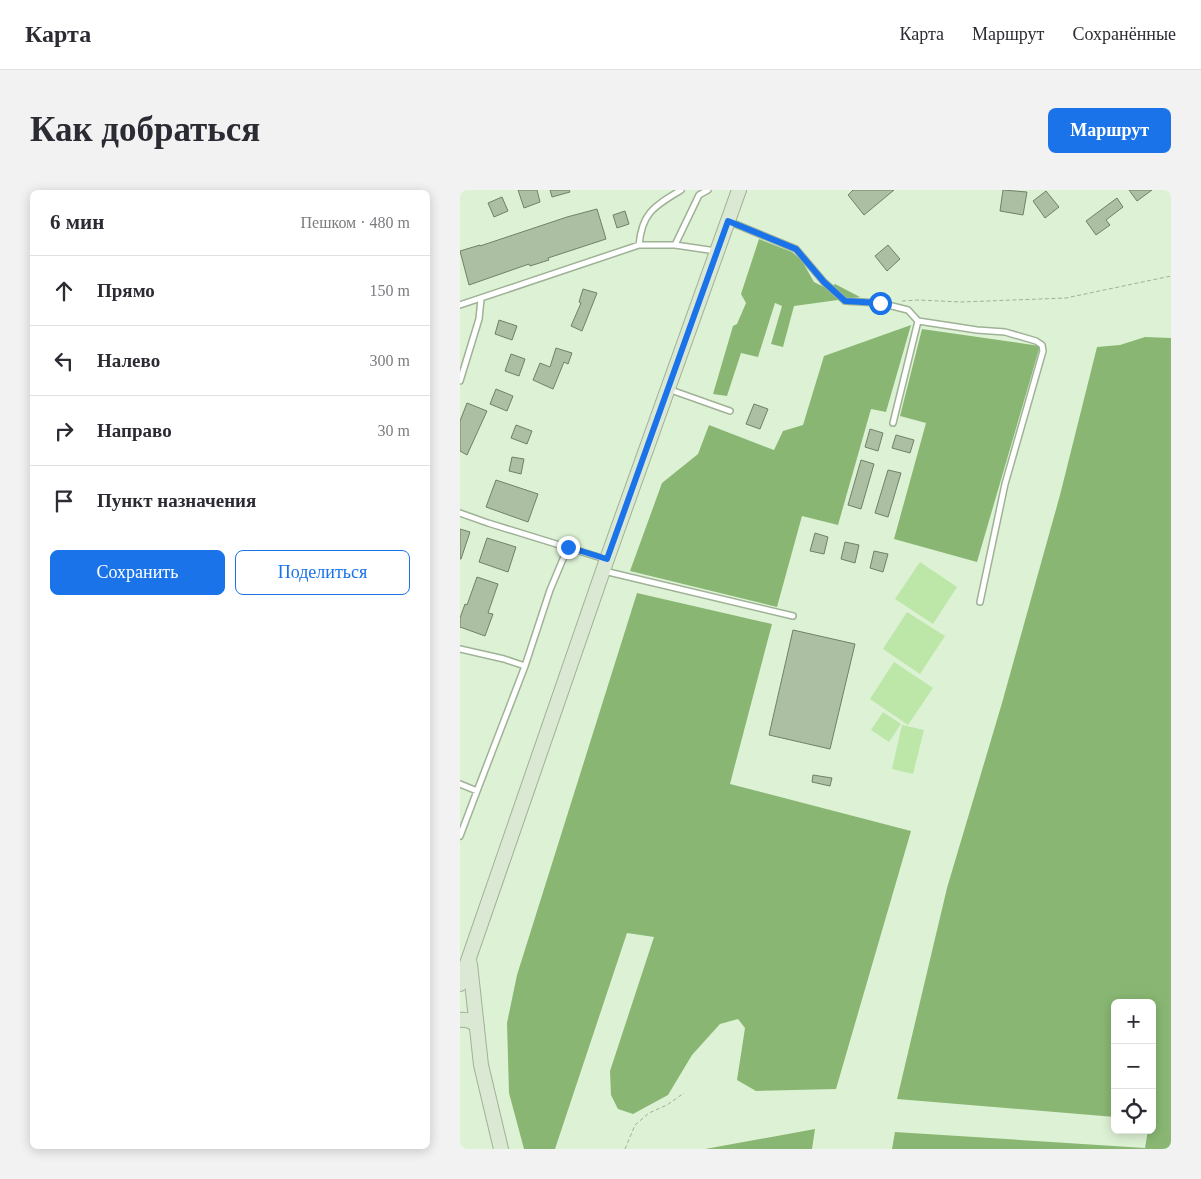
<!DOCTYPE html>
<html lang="ru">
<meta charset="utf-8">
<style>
body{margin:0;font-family:"Times New Roman",serif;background:#f2f2f3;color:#2b2b33}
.controls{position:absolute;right:15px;bottom:15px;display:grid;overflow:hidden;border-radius:8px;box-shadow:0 2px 12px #0003}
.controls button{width:45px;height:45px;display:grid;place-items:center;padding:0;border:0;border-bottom:1px solid #e1e1e2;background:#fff;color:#2b2b33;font:25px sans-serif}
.stop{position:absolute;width:15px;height:15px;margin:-11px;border:4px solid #1a73e8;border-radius:50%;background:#fff}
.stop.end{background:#1a73e8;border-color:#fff;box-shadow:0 1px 5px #0008}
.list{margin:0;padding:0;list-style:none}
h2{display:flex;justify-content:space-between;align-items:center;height:65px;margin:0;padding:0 20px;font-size:21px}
h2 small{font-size:16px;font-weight:400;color:#7c7c81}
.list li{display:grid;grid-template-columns:32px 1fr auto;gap:15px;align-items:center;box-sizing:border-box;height:70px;padding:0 20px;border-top:1px solid #e1e1e2}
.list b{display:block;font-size:19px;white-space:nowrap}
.list em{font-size:16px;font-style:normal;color:#7c7c81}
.actions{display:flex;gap:10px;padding:15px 20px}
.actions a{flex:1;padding:11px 0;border:1px solid #1a73e8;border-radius:8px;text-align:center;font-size:18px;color:#1a73e8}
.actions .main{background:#1a73e8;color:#fff}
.icon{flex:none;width:28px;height:28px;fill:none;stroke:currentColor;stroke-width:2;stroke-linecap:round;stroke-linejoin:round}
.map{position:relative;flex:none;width:711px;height:959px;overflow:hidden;border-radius:8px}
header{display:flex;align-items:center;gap:30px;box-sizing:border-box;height:70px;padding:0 25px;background:#fff;border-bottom:1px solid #e1e1e2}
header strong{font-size:24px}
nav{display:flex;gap:28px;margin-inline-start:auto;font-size:18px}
.intro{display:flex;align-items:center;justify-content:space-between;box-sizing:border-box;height:120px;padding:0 30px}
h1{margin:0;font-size:35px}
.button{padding:12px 22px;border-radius:8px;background:#1a73e8;color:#fff;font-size:18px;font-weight:700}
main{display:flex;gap:30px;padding:0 30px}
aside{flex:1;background:#fff;border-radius:8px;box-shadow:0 2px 12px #0003}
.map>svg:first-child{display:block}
.green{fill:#bce7a8}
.forest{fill:#89b773}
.building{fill:#acbfa3;stroke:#6f8166}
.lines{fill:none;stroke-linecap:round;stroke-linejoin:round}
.lane-casing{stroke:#9fb296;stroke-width:8}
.secondary-casing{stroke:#9fb296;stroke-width:16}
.path{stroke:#a1b199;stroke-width:1;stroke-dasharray:4 2.5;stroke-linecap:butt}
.lane{stroke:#fff;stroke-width:5}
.secondary{stroke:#dbe8d4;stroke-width:14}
.route{stroke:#1a73e8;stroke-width:6}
</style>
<header>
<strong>Карта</strong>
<nav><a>Карта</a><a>Маршрут</a><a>Сохранённые</a></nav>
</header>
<div class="intro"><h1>Как добраться</h1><a class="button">Маршрут</a></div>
<main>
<aside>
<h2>6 мин<small>Пешком · 480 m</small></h2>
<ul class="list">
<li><svg class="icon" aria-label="ahead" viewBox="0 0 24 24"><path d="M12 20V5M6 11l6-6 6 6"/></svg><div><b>Прямо</b></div><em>150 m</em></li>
<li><svg class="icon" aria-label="left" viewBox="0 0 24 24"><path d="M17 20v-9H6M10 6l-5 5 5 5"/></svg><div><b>Налево</b></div><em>300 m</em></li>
<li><svg class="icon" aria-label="right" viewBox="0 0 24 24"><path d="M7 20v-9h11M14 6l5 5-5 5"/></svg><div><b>Направо</b></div><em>30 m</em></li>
<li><svg class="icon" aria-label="arrive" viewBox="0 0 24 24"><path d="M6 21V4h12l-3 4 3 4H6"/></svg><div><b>Пункт назначения</b></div></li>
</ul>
<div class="actions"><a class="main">Сохранить</a><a>Поделиться</a></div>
</aside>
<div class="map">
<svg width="711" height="959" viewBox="0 0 711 959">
<rect width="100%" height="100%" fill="#ddf2d4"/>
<path class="green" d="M460,372L497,397L473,434L435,409Z
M447,422L485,446L460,484L423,459Z
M434,472L473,498L448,535L410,509Z
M423,522L441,534L429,552L411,540Z
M442,535L464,540L453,584L432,579Z"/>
<path class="forest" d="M299,49L332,62L342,71L354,92L368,99L375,94L400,107L334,116L323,157L311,154L322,116L315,113L298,167L281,163L267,206L253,204L273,136L277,134L286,113L281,104Z
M451,135L426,222L411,219L378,335L342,326L317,417L170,381L202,293L238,264L249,235L314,260L323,241L343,235L364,166Z
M462,139L580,156L517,372L434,349L466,233L440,226Z
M685,147L711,148V959H432L435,942L685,958L688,940H692V813H655V927L437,909L487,698L542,513L600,305L637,157L660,155Z
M177,403L312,434L270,594L451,641L376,899L296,901L277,890L285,838L278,829L260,834L232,865L208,905L173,924L158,919L151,905L150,881L194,747L167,743L95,959H64L49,903L47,833L57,785Z
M355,939L352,959H245Z"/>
<path class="building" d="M58,0H77L80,12L64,18Z
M90,0H109L110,2L92,7Z
M393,0H434L404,25L388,5Z
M543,0L567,2L563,25L540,21Z
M669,0H692L677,11Z
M586,1L599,17L585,28L573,11Z
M42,7L48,21L34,27L28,13Z
M657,8L663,17L646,30L650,35L636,45L626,31Z
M137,19L146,49L88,68L89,70L70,76L69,74L9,95L0,61L20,55V56L107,27Z
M165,21L169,34L157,38L153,25Z
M428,55L440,69L427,81L415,66Z
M123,99L137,103L122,141L111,136L121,113L119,112Z
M39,130L57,136L52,150L35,144Z
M96,158L112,163L108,174L104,172L93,199L73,190L80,173L90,177Z
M51,164L65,169L59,186L45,181Z
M36,199L53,206L47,221L30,214Z
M7,213L27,221L7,265L0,261V231Z
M294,214L308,219L300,239L286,234Z
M56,235L72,241L67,254L51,248Z
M410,239L423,243L418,261L405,257Z
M436,245L454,250L450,263L432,258Z
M52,267L64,269L61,284L49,281Z
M401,270L414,274L401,319L388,315Z
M428,280L441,283L428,327L415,323Z
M36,290L78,304L68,332L26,317Z
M0,339L10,342L1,369H0Z
M355,343L368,347L364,364L350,361Z
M27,348L56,357L48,382L19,372Z
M385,352L399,355L395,373L381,369Z
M414,361L428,364L423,382L410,378Z
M17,387L38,394L28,423L33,424L25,446L0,437V428L5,414L7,415Z
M333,440L395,454L370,559L309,545Z
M353,585L372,588L370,596L352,592Z"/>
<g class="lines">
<defs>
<path id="lane" d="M248,0L239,5L215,55L256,61
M268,31L336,59L364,92L385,111L420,113L448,120L458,131L433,233
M215,55H179C182,22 195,16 221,0
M0,115L179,55
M458,131L517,140L545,142L576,151L582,155L583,161L545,294L520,412
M0,191L19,129L21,109
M208,199L270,221
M0,323L28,333L145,369
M144,381L333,426
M0,459L44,469L65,476L90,400L108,357
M0,594L17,601L65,476
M0,646L17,601"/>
<path id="secondary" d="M10,774L21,875L41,959
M0,794L147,369L279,0
M0,830C7,829 12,831 17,836"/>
</defs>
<use href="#lane" class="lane-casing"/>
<use href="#secondary" class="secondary-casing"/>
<path class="path" d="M442,111L459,110L501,112L606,108L711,86
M165,959L175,935L189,923L207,915L224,903"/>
<use href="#lane" class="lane"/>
<use href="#secondary" class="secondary"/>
</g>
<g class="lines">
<path class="route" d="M108,357L147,369L268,31L336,59L364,92L385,111L420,113"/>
</g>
</svg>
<div class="controls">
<button>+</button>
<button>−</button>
<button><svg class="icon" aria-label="locate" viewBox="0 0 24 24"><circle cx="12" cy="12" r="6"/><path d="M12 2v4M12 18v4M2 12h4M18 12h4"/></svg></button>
</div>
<div class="stop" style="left:420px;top:113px"></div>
<div class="stop end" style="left:108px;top:357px"></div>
</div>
</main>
